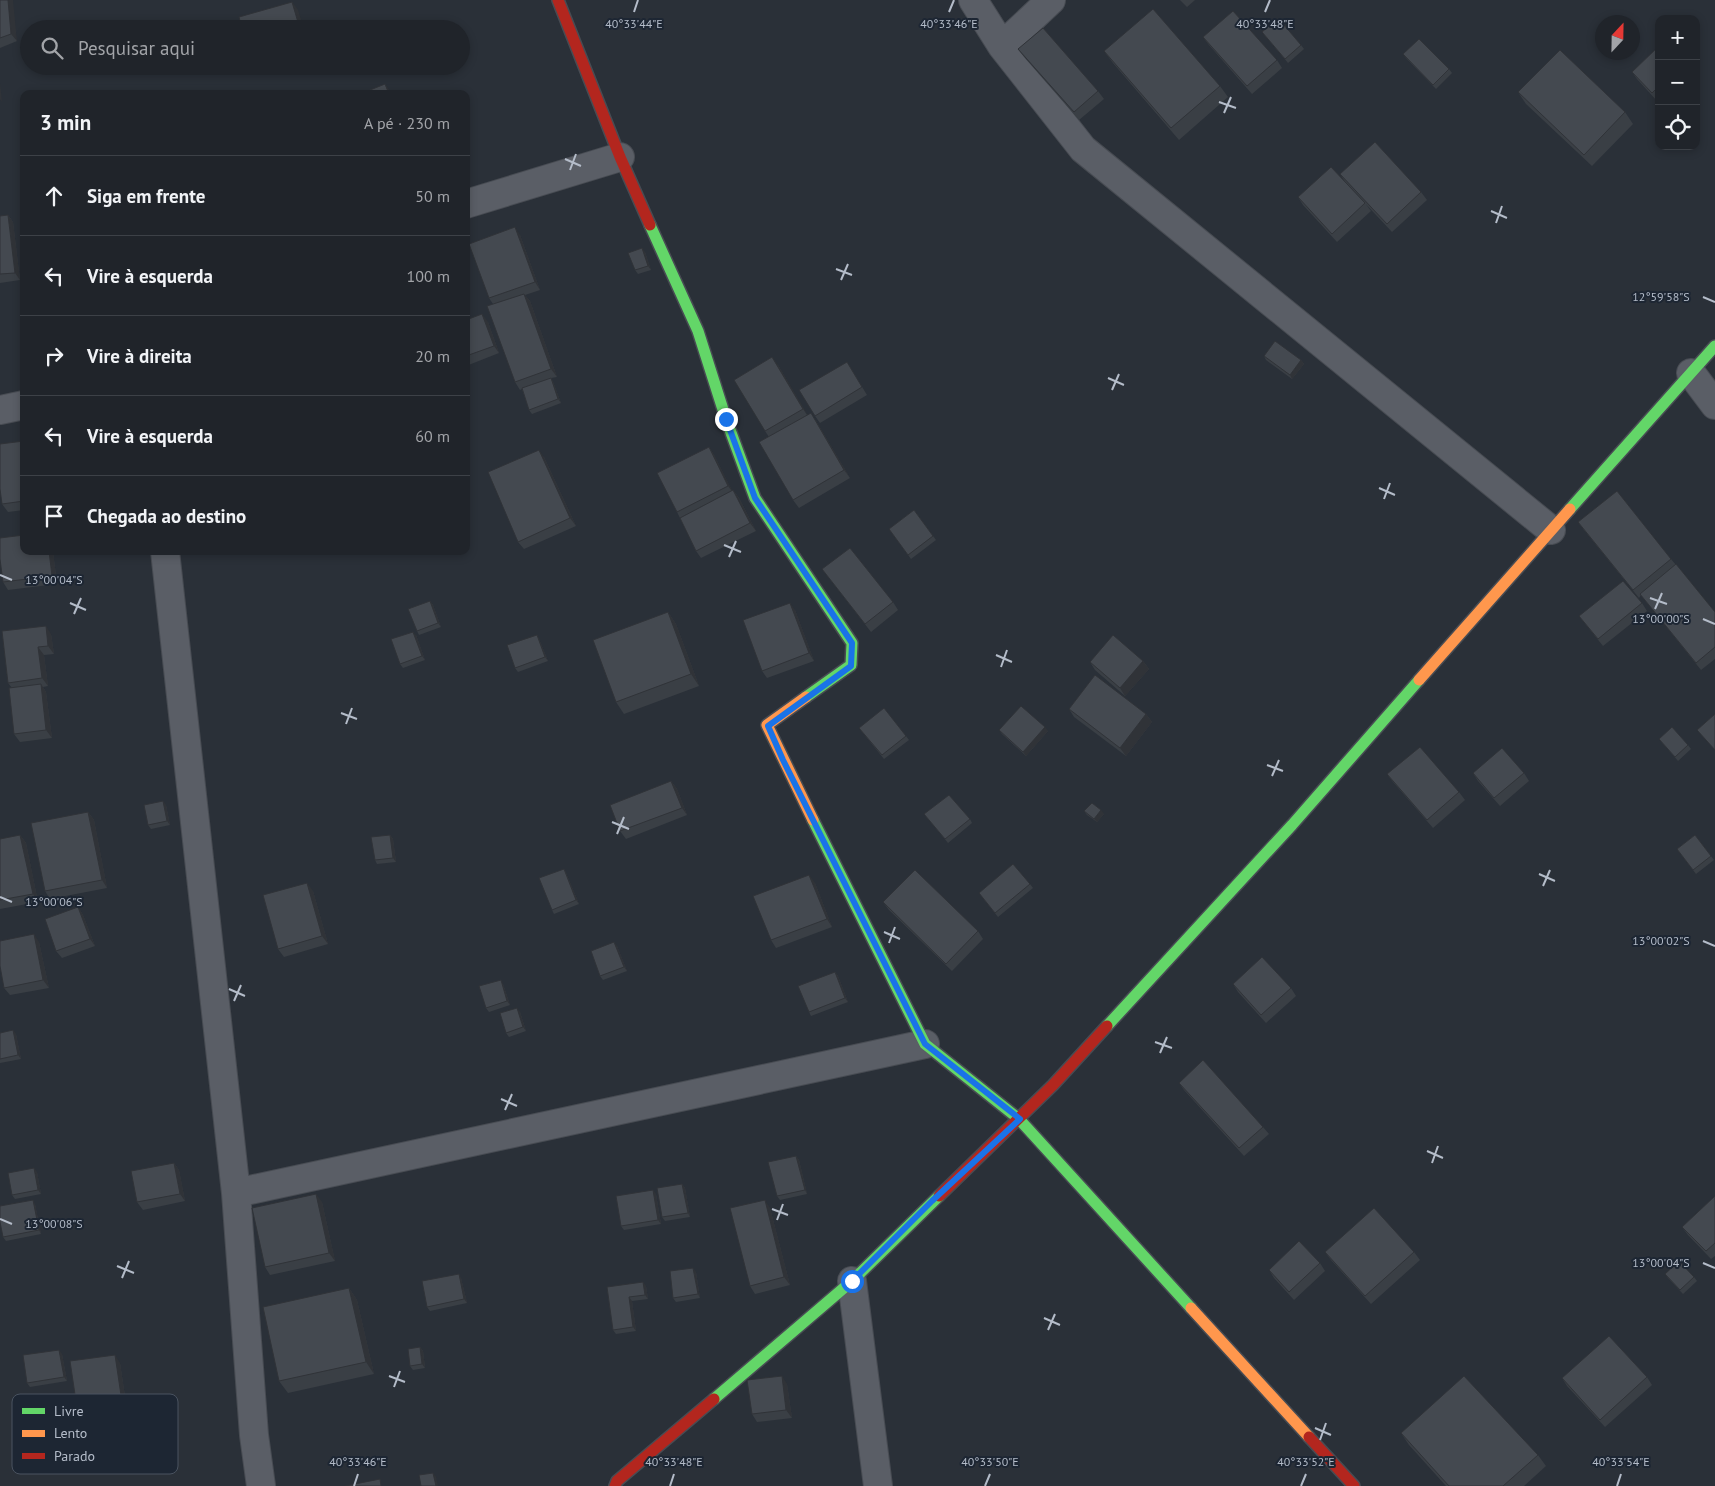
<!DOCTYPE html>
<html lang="pt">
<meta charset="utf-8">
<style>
body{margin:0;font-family:"PT Sans",sans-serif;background:#282c32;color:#f1f3f6}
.controls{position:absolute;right:15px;top:15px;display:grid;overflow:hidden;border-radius:10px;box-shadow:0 2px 8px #0003}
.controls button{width:45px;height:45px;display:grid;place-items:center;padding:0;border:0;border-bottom:1px solid #3d4147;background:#20242a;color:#f1f3f6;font:25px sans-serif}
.compass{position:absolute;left:1595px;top:15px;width:45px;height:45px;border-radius:50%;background:#20242a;box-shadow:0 2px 8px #0003;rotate:22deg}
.stop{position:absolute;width:15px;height:15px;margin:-11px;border:4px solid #1a73e8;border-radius:50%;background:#fff}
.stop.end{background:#1a73e8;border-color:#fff;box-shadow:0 1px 5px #0008}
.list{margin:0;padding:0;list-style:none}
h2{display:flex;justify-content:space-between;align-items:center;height:65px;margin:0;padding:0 20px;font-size:21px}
h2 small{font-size:16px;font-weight:400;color:#a2a4a8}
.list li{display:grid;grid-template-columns:32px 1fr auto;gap:15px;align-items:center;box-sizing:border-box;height:80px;padding:0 20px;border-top:1px solid #3d4147}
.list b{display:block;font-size:19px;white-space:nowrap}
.list em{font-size:16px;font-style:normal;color:#a2a4a8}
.icon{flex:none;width:28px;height:28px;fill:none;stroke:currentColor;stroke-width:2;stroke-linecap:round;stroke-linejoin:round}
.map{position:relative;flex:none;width:1715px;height:1486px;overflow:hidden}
.search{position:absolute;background:#20242a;box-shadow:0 2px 8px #0003;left:20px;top:20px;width:450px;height:55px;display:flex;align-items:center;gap:12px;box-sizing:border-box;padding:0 18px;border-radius:28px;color:#a2a4a8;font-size:19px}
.panel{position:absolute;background:#20242a;box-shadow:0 2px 8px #0003;left:20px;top:90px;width:450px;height:465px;border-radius:10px}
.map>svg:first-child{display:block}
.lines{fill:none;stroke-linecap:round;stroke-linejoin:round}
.street-casing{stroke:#484c53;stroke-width:30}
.fast-casing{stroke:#484c53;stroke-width:14}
.slow-casing{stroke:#484c53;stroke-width:14}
.jam-casing{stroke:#484c53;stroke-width:14}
.street{stroke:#5a5e66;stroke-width:28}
.fast{stroke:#63d668;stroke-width:11}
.slow{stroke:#ff974d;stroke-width:11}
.jam{stroke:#b3261e;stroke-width:11}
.wall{fill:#3a3f45}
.shaded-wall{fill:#303338}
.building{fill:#444950;stroke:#303338}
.route{stroke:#1a73e8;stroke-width:6}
.ticks{fill:none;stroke:#b4bcc9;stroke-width:2}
.key{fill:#1d2633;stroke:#4a5360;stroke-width:1}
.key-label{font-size:14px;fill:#b4bcc9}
.ticks-label{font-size:12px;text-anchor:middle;fill:#b4bcc9;stroke:#1d2633;stroke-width:4;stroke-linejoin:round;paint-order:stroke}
</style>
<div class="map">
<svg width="1715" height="1486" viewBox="0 0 1715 1486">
<rect width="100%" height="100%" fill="#2a3038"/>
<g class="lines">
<defs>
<path id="street" d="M973,0L1002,46L1083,149L1551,530
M1002,46L1051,0
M466,204L620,157
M1691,373L1715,405
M0,410L24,405
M165,551L236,1193L254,1435L261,1486
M236,1193L925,1044
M852,1281L878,1486"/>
<path id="fast" d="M650,225L698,331L726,419L755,498L852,643L851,665L806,697
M1570,509L1715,346
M813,820L925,1044L1019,1119L1191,1308
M1107,1026L1292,825L1419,680
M714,1399L852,1281L939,1196"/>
<path id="slow" d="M1419,680L1570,509
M806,697L767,725L813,820
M1191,1308L1309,1437"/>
<path id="jam" d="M558,0L620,157L650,225
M939,1196L1053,1085L1107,1026
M1309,1437L1354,1486
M615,1486L617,1481L714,1399"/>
</defs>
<use href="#street" class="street-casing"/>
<use href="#fast" class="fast-casing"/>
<use href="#slow" class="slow-casing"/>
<use href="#jam" class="jam-casing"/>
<use href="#street" class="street"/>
<use href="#fast" class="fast"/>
<use href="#slow" class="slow"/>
<use href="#jam" class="jam"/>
</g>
<path class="wall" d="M0,0L17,41L0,48Z
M1180,0H1195L1187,7Z
M1262,32L1301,45L1304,49L1288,63Z
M1203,37L1277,60L1282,68L1252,94L1209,45Z
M1659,46V99L1657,101L1637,79L1632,72Z
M1018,49L1098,91L1104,99L1079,120L1024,57Z
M1104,51L1220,86L1228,97L1179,140L1113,63Z
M1403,54L1449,69L1452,73L1436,89L1406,58Z
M1518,92L1625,112L1633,124L1592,166L1526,104Z
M1340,174L1421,192L1427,200L1392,232L1345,182Z
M1298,197L1365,203L1371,211L1337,242L1303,205Z
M8,215L13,222L20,280L0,283V216Z
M520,235L540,290L525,295L530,301L557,377L551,378L553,382L561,403L532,414L529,410L522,389L520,390L515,382L493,304L489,298Z
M645,252L651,270L638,274L635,270Z
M466,320L488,322L499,353L466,366Z
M1264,356L1301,360L1304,364L1292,379L1266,360Z
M847,362L867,395L820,423L815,416Z
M778,365L807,415L816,421L850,478L799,508L793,500L769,437L765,431Z
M24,441V510L8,512L2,504Z
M709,447L714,455L732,491L733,490L739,498L756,531L701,558L696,551L680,518L677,512Z
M544,457L576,526L524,549L518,542Z
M914,510L936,540L911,559L889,529Z
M1578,522L1671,559L1715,612V659L1701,670L1641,595L1639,598L1584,530Z
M24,551H53L57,584L8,590L3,582Z
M822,569L893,602L898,610L871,632Z
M430,601L433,605L441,627L419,635L417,631Z
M1642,603L1647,611L1603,646L1579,616Z
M795,610L814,661L767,678L762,671Z
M668,612L676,624L699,686L624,714L616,702Z
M2,631L51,634L54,654L44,655L48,686L43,687L46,692L52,738L20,742L14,734L12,688L8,683Z
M416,635L425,660L403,668L400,664Z
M537,635L539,639L548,661L518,672L515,668Z
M1143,661L1149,669L1125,696L1095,670L1090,662Z
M1069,709L1146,714L1152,722L1126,756L1074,717Z
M859,728L906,736L909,740L884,759Z
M999,730L1048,731L1026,756L1002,734Z
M1659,739L1688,745L1691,749L1678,761Z
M1473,773H1524L1529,781L1500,806L1478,781Z
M1387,774L1459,792L1465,800L1433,828L1393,782Z
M671,781L677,789L687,815L626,839L620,831Z
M166,805L170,825L151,829L148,825Z
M1084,811L1104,814L1097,822L1087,815Z
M88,812L94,820L107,888L50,899L45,891Z
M924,814L970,819L972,823L948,843Z
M20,835L26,843L38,902L0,909V839Z
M390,835L393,839L396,862L377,864L375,860Z
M1695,835L1714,860L1696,874L1677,849Z
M564,869L566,873L579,904L554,914L552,910Z
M815,883L832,927L776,948L771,940Z
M1030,884L1033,888L998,917L982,897Z
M313,891L328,944L284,957L278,949Z
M883,902L978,931L983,939L952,971L889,910Z
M78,907L83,915L95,946L62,958L56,951Z
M39,942L49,988L10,995L4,988Z
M617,946L627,971L603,980L600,976Z
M835,972L838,976L848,1002L811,1016L809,1012Z
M503,984L510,1005L489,1012L486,1008Z
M1233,984L1291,988L1296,996L1266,1023L1238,992Z
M520,1012L526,1031L509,1037L506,1033Z
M0,1033L16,1034L21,1059L0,1063Z
M1179,1083L1263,1127L1269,1134L1244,1156L1184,1090Z
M796,1156L799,1160L807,1194L780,1200L777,1196Z
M174,1163L179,1170L185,1201L143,1210L137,1202Z
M37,1172L41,1194L15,1199L12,1195Z
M682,1184L685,1188L690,1217L665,1221L662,1217Z
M656,1194L661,1224L624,1230L621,1226Z
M1715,1196V1256L1711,1259L1688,1235L1682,1227Z
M322,1202L335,1261L270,1275L265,1267Z
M35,1204L41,1234L6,1241L3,1237Z
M770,1208L790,1285L755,1294L750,1286Z
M1325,1252H1414L1420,1260L1371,1304L1331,1260Z
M1320,1263L1325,1271L1294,1300L1274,1278L1269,1270Z
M696,1272L700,1298L676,1302L673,1298Z
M1665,1274L1694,1277L1697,1281L1683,1294L1668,1278Z
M461,1278L467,1303L430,1311L427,1307Z
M646,1286L648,1299L632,1301L636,1331L616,1334L613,1330L607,1287Z
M349,1288L357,1300L374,1374L288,1393L279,1381Z
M420,1347L423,1351L425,1368L413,1370L410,1366Z
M62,1354L67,1381L30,1387L27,1383Z
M120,1363L130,1429L85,1436L80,1428Z
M1647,1377L1652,1385L1605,1427L1567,1386L1562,1378Z
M787,1384L792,1418L757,1422L752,1414Z
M1401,1433L1538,1455L1546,1466L1524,1486H1446L1409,1445Z"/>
<path class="shaded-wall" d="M8,0H13L17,41L11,34Z
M292,2L298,10L304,29H300Z
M0,83L2,102L0,99Z
M385,84L392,94H389Z
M8,215L13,222L20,280L15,273Z
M515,227L520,235L540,290L535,282Z
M642,248L645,252L651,270L648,266Z
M524,294L530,301L557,377L551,369Z
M482,314L488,322L499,353L494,346Z
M772,357L778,365L809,417L803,409Z
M1301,360L1304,364L1292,379L1290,375Z
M551,378L553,382L561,403L558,399Z
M811,413L816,421L850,478L844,470Z
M709,447L714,455L734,494L728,486Z
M539,450L544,457L576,526L570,518Z
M733,490L739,498L756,531L750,523Z
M49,551H53L57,584L52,576Z
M430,601L433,605L441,627L438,623Z
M790,603L795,610L814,661L809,653Z
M668,612L676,624L699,686L691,674Z
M46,626L51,634L54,654L48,646Z
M413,632L416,635L425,660L422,656Z
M537,635L539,639L548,661L545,657Z
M38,647L44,655L48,686L42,678Z
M1143,661L1149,669L1125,696L1120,688Z
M41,684L46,692L52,738L46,730Z
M1146,714L1152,722L1126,756L1120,748Z
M1045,727L1048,731L1026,756L1023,752Z
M671,781L677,789L687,815L682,808Z
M163,801L166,805L170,825L167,821Z
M1101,810L1104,814L1097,822L1094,819Z
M88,812L94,820L107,888L102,880Z
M20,835L26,843L38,902L33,894Z
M390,835L393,839L396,862L393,858Z
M564,869L566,873L579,904L576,900Z
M809,875L815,883L832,927L827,919Z
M307,883L313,891L328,944L322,936Z
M78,907L83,915L95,946L90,939Z
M34,934L39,942L49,988L43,980Z
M614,942L617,946L627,971L624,967Z
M835,972L838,976L848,1002L845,998Z
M501,980L503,984L510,1005L507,1001Z
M517,1008L520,1012L526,1031L523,1027Z
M13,1030L16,1034L21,1059L18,1055Z
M796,1156L799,1160L807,1194L805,1190Z
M174,1163L179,1170L185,1201L180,1194Z
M34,1168L37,1172L41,1194L38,1190Z
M682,1184L685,1188L690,1217L688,1213Z
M653,1190L656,1194L661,1224L658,1220Z
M316,1194L322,1202L335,1261L329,1253Z
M33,1200L35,1204L41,1234L39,1230Z
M765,1200L770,1208L790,1285L784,1277Z
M693,1268L696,1272L700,1298L698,1294Z
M459,1274L461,1278L467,1303L464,1299Z
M643,1282L646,1286L648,1299L645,1295Z
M349,1288L357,1300L374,1374L366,1362Z
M629,1297L632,1301L636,1331L633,1327Z
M420,1347L423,1351L425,1368L422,1364Z
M59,1350L62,1354L67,1381L64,1377Z
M115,1355L120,1363L130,1429L125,1422Z
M782,1376L787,1384L792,1418L786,1410Z
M433,1473L436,1477L438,1486H436Z"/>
<path class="building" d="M0,0H8L11,34L0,38Z
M292,2L300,29H242L239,17Z
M1153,9L1220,86L1171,128L1104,51Z
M1233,11L1277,60L1247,86L1203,37Z
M1278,18L1301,45L1285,59L1262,32Z
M1043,28L1098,91L1074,112L1018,49Z
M1419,39L1449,69L1433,85L1403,54Z
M1659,46V86L1652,93L1632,72Z
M1560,50L1625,112L1584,155L1518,92Z
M385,84L389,94H360Z
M1375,142L1421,192L1387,224L1340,174Z
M1331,167L1365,203L1332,234L1298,197Z
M8,215L15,273L0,274V216Z
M515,227L535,282L489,298L469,244Z
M642,248L648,266L635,270L628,253Z
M524,294L551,369L515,382L487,306Z
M482,314L494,346L466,356V320Z
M1275,341L1301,360L1290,375L1264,356Z
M772,357L803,409L765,431L734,380Z
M847,362L862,387L815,416L799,390Z
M551,378L558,399L529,410L522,388Z
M811,413L844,470L793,500L759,442Z
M24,441V501L2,504L0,489V444Z
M709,447L728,486L677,512L657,473Z
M539,450L570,518L518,542L488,472Z
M733,490L750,523L696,551L680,518Z
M1617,491L1671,559L1633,590L1578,522Z
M914,510L933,536L908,555L889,529Z
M24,535V551H49L52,576L3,582L0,559V538Z
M850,548L893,602L865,624L822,569Z
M1676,564L1715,612V647L1696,663L1640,594Z
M1623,581L1642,603L1598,639L1579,616Z
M430,601L438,623L417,631L408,609Z
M790,603L809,653L762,671L743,620Z
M668,612L691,674L616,702L593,640Z
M46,626L48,646L38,647L42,678L8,683L2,631Z
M413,632L422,656L400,664L391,639Z
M537,635L545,657L515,668L507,645Z
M1113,635L1143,661L1120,688L1090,662Z
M1095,675L1146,714L1120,748L1069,709Z
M41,684L46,730L14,734L9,688Z
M1021,706L1045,727L1023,752L999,730Z
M884,708L906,736L882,755L859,728Z
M1715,714V750L1697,730Z
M1672,727L1688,745L1675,757L1659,739Z
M1420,747L1459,792L1427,820L1387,774Z
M1502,748L1524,773L1494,798L1473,773Z
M671,781L682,808L620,831L610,805Z
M949,795L970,819L945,839L924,814Z
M163,801L167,821L148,825L144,805Z
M1092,803L1101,810L1094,819L1084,811Z
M88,812L102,880L45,891L31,823Z
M20,835L33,894L0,900V839Z
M390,835L393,858L375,860L371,837Z
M1695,835L1711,856L1693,870L1677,849Z
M1013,864L1030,884L995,913L979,893Z
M564,869L576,900L552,910L539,878Z
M915,870L978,931L946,964L883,902Z
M809,875L827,919L771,940L753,896Z
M307,883L322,936L278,949L263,895Z
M78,907L90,939L56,951L45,919Z
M34,934L43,980L4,988L0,966V941Z
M614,942L624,967L600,976L591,951Z
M1262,957L1291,988L1261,1015L1233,984Z
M835,972L845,998L809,1012L798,986Z
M501,980L507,1001L486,1008L479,986Z
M517,1008L523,1027L506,1033L500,1013Z
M13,1030L18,1055L0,1059V1033Z
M1203,1060L1263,1127L1239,1148L1179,1083Z
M796,1156L805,1190L777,1196L768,1162Z
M174,1163L180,1194L137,1202L131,1171Z
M34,1168L38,1190L12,1195L8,1173Z
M682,1184L688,1213L662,1217L657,1188Z
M653,1190L658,1220L621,1226L616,1196Z
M316,1194L329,1253L265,1267L252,1208Z
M1715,1196V1243L1706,1251L1682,1227Z
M33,1200L39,1230L3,1237L0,1222V1206Z
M765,1200L784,1277L750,1286L730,1208Z
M1374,1208L1414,1252L1365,1296L1325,1252Z
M1299,1241L1320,1263L1289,1292L1269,1270Z
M1679,1261L1694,1277L1680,1290L1665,1274Z
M693,1268L698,1294L673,1298L670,1271Z
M459,1274L464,1299L427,1307L422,1281Z
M643,1282L645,1295L629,1297L633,1327L613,1330L607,1287Z
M349,1288L366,1362L279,1381L263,1307Z
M1609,1336L1647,1377L1600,1420L1562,1378Z
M420,1347L422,1364L410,1366L408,1349Z
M59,1350L64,1377L27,1383L23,1355Z
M115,1355L125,1422L80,1428L70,1361Z
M782,1376L786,1410L752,1414L747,1380Z
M1464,1376L1538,1455L1503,1486H1449L1401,1433Z
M433,1473L436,1486H421L419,1475Z
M380,1479L381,1486H345Z"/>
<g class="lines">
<path class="route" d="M726,419L755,498L852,643L851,666L768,726L783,760L925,1044L1020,1119L932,1201L852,1281"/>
</g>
<path class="ticks" d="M634,12L638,0M949,12L954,0M1265,12L1270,0M1219,102L1236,108M1224,113L1231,97M565,159L581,166M570,170L576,154M1491,211L1507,218M1496,223L1502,206M836,269L852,275M841,280L848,264M1703,297L1715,302M1108,378L1124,385M1112,390L1119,374M1379,488L1395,495M1384,499L1390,483M724,545L741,552M729,557L736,541M0,575L12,580M1650,598L1667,604M70,603L86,610M1655,609L1662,593M74,614L81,598M1703,619L1715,624M996,655L1012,662M1001,667L1007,650M341,713L357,719M346,724L352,708M1267,765L1283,771M1272,776L1279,760M612,822L629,829M617,834L624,817M1539,874L1555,881M1543,886L1550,870M0,897L12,902M884,932L900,939M1703,941L1715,946M889,943L895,927M229,989L245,996M234,1001L241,985M1155,1042L1172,1048M1160,1053L1167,1037M501,1099L517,1106M505,1110L512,1094M1427,1151L1443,1158M1432,1163L1438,1146M772,1209L788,1215M0,1219L12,1224M777,1220L783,1204M1703,1263L1715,1268M117,1266L134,1273M122,1278L129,1261M1044,1318L1060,1325M1048,1330L1055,1314M389,1376L405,1382M394,1387L400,1371M1315,1428L1331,1435M1320,1440L1326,1423M354,1486L358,1474M670,1486L674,1474M985,1486L990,1474M1301,1486L1306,1474M1617,1486L1621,1474"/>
<rect x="12" y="1394" width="166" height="80" rx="8" class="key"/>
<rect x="22" y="1408" width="23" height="6" fill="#63d668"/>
<rect x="22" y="1430" width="23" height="7" fill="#ff974d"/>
<rect x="22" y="1453" width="23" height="6" fill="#b3261e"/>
<g class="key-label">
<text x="54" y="1416">Livre</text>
<text x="54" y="1438">Lento</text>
<text x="54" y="1461">Parado</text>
</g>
<g class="ticks-label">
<text x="634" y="28">40°33'44"E</text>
<text x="949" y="28">40°33'46"E</text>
<text x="1265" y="28">40°33'48"E</text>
<text x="1661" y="301">12°59'58"S</text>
<text x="54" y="584">13°00'04"S</text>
<text x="1661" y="623">13°00'00"S</text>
<text x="54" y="906">13°00'06"S</text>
<text x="1661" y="945">13°00'02"S</text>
<text x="54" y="1228">13°00'08"S</text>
<text x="1661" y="1267">13°00'04"S</text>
<text x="358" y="1466">40°33'46"E</text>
<text x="674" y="1466">40°33'48"E</text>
<text x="990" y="1466">40°33'50"E</text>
<text x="1306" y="1466">40°33'52"E</text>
<text x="1621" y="1466">40°33'54"E</text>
</g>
</svg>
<div class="controls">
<button>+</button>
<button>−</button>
<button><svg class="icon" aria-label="locate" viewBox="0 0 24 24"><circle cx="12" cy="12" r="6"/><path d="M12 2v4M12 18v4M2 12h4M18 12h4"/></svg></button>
</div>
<svg class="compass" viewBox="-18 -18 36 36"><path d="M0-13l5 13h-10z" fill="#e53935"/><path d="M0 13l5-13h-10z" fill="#a2a4a8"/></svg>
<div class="stop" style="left:852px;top:1281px"></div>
<div class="stop end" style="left:726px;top:419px"></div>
<div class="search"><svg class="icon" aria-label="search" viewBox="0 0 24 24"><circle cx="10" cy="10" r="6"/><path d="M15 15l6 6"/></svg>Pesquisar aqui</div>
<section class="panel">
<h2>3 min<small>A pé · 230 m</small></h2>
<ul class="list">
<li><svg class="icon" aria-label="ahead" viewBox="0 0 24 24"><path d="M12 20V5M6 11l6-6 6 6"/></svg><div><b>Siga em frente</b></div><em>50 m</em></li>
<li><svg class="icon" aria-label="left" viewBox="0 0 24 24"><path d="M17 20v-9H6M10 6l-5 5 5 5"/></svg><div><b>Vire à esquerda</b></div><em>100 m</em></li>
<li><svg class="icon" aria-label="right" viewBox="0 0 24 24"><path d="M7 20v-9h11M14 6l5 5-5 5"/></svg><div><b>Vire à direita</b></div><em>20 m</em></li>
<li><svg class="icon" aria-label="left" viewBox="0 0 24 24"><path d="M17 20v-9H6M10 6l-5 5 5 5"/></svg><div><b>Vire à esquerda</b></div><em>60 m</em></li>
<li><svg class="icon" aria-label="arrive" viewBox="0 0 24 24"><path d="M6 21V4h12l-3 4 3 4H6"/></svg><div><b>Chegada ao destino</b></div></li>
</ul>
</section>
</div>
